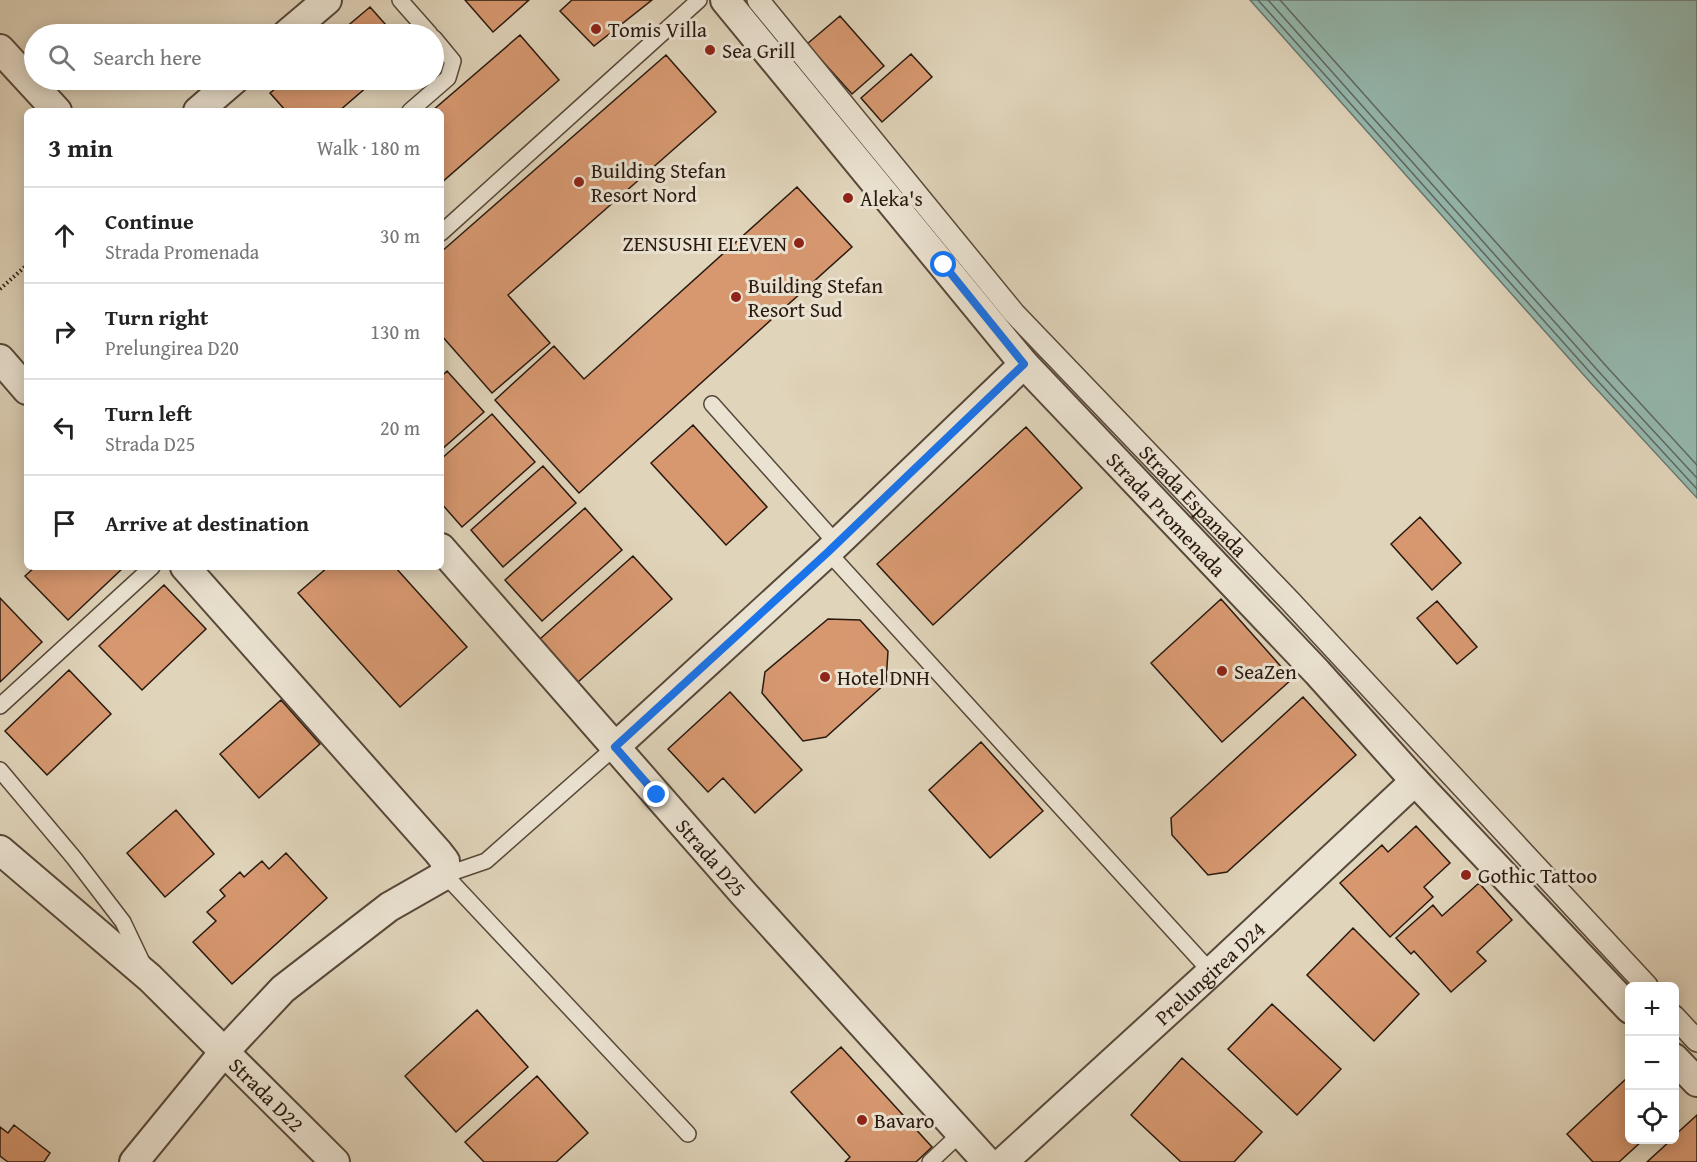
<!DOCTYPE html>
<meta charset="utf-8">
<style>
body{margin:0;font-family:"Gentium Book Plus",serif;background:#f2f2f2;color:#222}
.controls{position:absolute;right:18px;bottom:18px;display:grid;overflow:hidden;border-radius:9px;box-shadow:0 3px 15px #0003}
.controls button{width:54px;height:54px;display:grid;place-items:center;padding:0;border:0;border-bottom:2px solid #e0e0e0;background:#fff;color:#222;font:30px sans-serif}
.stop{position:absolute;width:18px;height:18px;margin:-14px;border:4px solid #1a73e8;border-radius:50%;background:#fff}
.stop.end{background:#1a73e8;border-color:#fff;box-shadow:0 2px 6px #0008}
.list{margin:0;padding:0;list-style:none}
h2{display:flex;justify-content:space-between;align-items:center;height:78px;margin:0;padding:0 24px;font-size:26px}
h2 small{font-size:20px;font-weight:400;color:#767676}
.list li{display:grid;grid-template-columns:39px 1fr auto;gap:18px;align-items:center;box-sizing:border-box;height:96px;padding:0 24px;border-top:2px solid #e0e0e0}
.list b{display:block;font-size:22px;white-space:nowrap}
.list p{margin:0;font-size:20px;white-space:nowrap;color:#767676}
.list em{font-size:20px;font-style:normal;color:#767676}
.icon{flex:none;width:33px;height:33px;fill:none;stroke:currentColor;stroke-width:2;stroke-linecap:round;stroke-linejoin:round}
.map{position:relative;flex:none;width:1697px;height:1162px;overflow:hidden}
.search{position:absolute;background:#fff;box-shadow:0 3px 15px #0003;left:24px;top:24px;width:420px;height:66px;display:flex;align-items:center;gap:15px;box-sizing:border-box;padding:0 21px;border-radius:33px;color:#767676;font-size:22px}
.panel{position:absolute;background:#fff;box-shadow:0 3px 15px #0003;left:24px;top:108px;width:420px;height:462px;border-radius:9px}
.map>svg:first-child{display:block}
.water{fill:#94b8ae;stroke:#69786f;stroke-width:1.5}
.lines{fill:none;stroke-linecap:round;stroke-linejoin:round}
.shore{stroke:#5e685f;stroke-width:1.5}
.building{fill:#d79870;stroke:#291910;stroke-width:1.5}
.service-casing{stroke:#57483a;stroke-width:18}
.pedestrian-casing{stroke:#57483a;stroke-width:24}
.minor-casing{stroke:#57483a;stroke-width:32}
.path{stroke:#291910;stroke-width:4;stroke-dasharray:1.5 3;stroke-linecap:butt}
.service{stroke:#ebe3d2;stroke-width:15}
.pedestrian{stroke:#ebe3d2;stroke-width:21}
.minor{stroke:#ebe3d2;stroke-width:28}
.route{stroke:#1a73e8;stroke-width:8}
.poi-dot{fill:#8f2418;stroke:#ebe3d2;stroke-width:2}
.labels{text-anchor:middle;dominant-baseline:central;stroke-width:6;stroke-linejoin:round;paint-order:stroke}
.poi-label{font-size:21px;fill:#291910;stroke:#ebe3d2;text-anchor:start}
.street-label{font-size:21px;fill:#291910;stroke:#ebe3d2}
</style>
<div class="map">
<svg width="1697" height="1162" viewBox="0 0 1697 1162">
<rect width="100%" height="100%" fill="#e0d4ba"/>
<filter id="stains"><feTurbulence type="fractalNoise" baseFrequency=".00333" numOctaves="4"/><feColorMatrix values="0 0 0 0 .2 0 0 0 0 .09 0 0 0 0 .02 0 0 0 .5 -.17"/></filter>
<radialGradient id="worn" r=".72"><stop offset=".6" stop-color="#630" stop-opacity="0"/><stop offset="1" stop-color="#630" stop-opacity=".3"/></radialGradient>
<path class="water" d="M1250,0H1697V498L1590,382Z"/>
<g class="lines">
<path class="shore" d="M1258,0L1595,378L1697,489
M1268,0L1600,373L1697,478
M1280,0L1607,367L1697,465"/>
</g>
<path class="building" d="M465,0H529L493,32Z
M572,0H652L594,46L560,11Z
M370,7L394,34H338Z
M840,16L884,66L852,94L807,44Z
M520,35L559,80L441,183V111H432Z
M911,54L932,77L882,122L861,98Z
M666,55L716,112L508,295L550,343L492,393L441,335V252Z
M286,80H375L339,111H286L270,93Z
M797,187L852,247L579,493L495,400L554,346L584,379Z
M447,371L484,412L441,450V377Z
M492,414L535,462L462,527L441,503V459Z
M693,425L767,507L726,545L651,463Z
M1026,427L1082,488L933,625L877,564Z
M543,466L576,503L503,567L471,530Z
M585,508L622,550L542,621L505,580Z
M1420,517L1461,563L1432,590L1391,544Z
M633,556L672,599L578,682L540,639Z
M35,567H124L68,620L25,576Z
M328,567H395L467,647L400,707L298,593Z
M164,585L206,629L142,690L99,646Z
M0,598L42,642L0,682Z
M1221,599L1292,679L1222,742L1151,663Z
M1437,601L1477,647L1457,664L1417,618Z
M828,619L860,620L888,651L886,683L826,737L803,741L762,693L765,672Z
M69,670L111,714L47,775L5,731Z
M730,692L802,770L755,813L723,778L708,792L668,749Z
M1303,697L1356,755L1227,872L1208,875L1172,835L1171,818Z
M281,700L320,744L259,798L220,754Z
M981,742L1043,811L990,858L929,790Z
M176,810L214,854L165,897L127,853Z
M1416,826L1450,863L1424,887L1433,897L1390,937L1340,883L1382,845L1388,852Z
M286,853L327,898L232,984L193,942L216,921L207,912L225,896L220,890L240,872L244,877L262,861L269,869Z
M1479,883L1512,920L1477,952L1486,961L1451,992L1414,951L1411,954L1396,938L1433,905L1442,916Z
M1353,928L1419,994L1374,1041L1307,975Z
M1272,1004L1341,1069L1297,1115L1228,1049Z
M477,1010L528,1067L456,1132L405,1076Z
M841,1047L932,1147L916,1162H845L850,1157L791,1092Z
M1182,1058L1262,1132L1234,1162H1181L1131,1115Z
M537,1076L588,1133L556,1162H484L465,1142Z
M1627,1078L1630,1080V1140H1643L1619,1162H1593L1567,1134Z
M1697,1115V1162H1647L1671,1140H1674V1136Z
M14,1125L50,1153L44,1162H8L0,1156V1127L8,1133Z"/>
<g class="lines">
<defs>
<path id="service" d="M400,0L430,34
M410,111L448,78L453,61L434,38
M441,233L699,0
M712,404L837,544
M828,552L1211,972
M0,706L152,567
M615,747L486,861L445,875L688,1134
M0,770L74,858L123,922L142,962
M930,1162L960,1134"/>
<g id="pedestrian">
<path id="s1" d="M758,0L1014,313L1291,602L1647,986"/>
<path d="M1674,1016L1697,1041"/>
</g>
<g id="minor">
<path id="s2" d="M725,0L1024,364L1317,672L1415,781L1630,1009"/>
<path d="M287,34L327,0"/>
<path d="M0,49L57,111"/>
<path d="M198,111L234,80"/>
<path d="M0,359L27,390"/>
<path id="s3" d="M441,548L744,894L987,1162"/>
<path d="M615,747L828,552L1024,364"/>
<path id="s4" d="M0,850L150,978L335,1162"/>
<path d="M1674,1058L1697,1082"/>
<path d="M134,1162L224,1052L283,989L389,907L445,875V861L438,852L185,567"/>
<path id="s5" d="M1003,1162L1211,972L1415,781"/>
</g>
</defs>
<use href="#service" class="service-casing"/>
<use href="#pedestrian" class="pedestrian-casing"/>
<use href="#minor" class="minor-casing"/>
<path class="path" d="M0,289L27,265"/>
<use href="#service" class="service"/>
<use href="#pedestrian" class="pedestrian"/>
<use href="#minor" class="minor"/>
</g>
<g class="lines">
<path class="route" d="M657,795L615,747L828,552L1024,364L944,265"/>
</g>
<g class="poi-dot">
<circle cx="596" cy="29" r="6"/>
<circle cx="710" cy="50" r="6"/>
<circle cx="579" cy="182" r="6"/>
<circle cx="848" cy="198" r="6"/>
<circle cx="799" cy="243" r="6"/>
<circle cx="736" cy="297" r="6"/>
<circle cx="1222" cy="671" r="6"/>
<circle cx="825" cy="677" r="6"/>
<circle cx="1466" cy="875" r="6"/>
<circle cx="862" cy="1120" r="6"/>
</g>
<g class="labels">
<g class="poi-label">
<text x="608" y="29">Tomis Villa</text>
<text x="722" y="50">Sea Grill</text>
<text x="591" y="170">Building Stefan<tspan x="591" dy="24">Resort Nord</tspan></text>
<text x="860" y="198">Aleka's</text>
<text x="787" y="243" text-anchor="end">ZENSUSHI ELEVEN</text>
<text x="748" y="285">Building Stefan<tspan x="748" dy="24">Resort Sud</tspan></text>
<text x="1234" y="671">SeaZen</text>
<text x="837" y="677">Hotel DNH</text>
<text x="1478" y="875">Gothic Tattoo</text>
<text x="874" y="1120">Bavaro</text>
</g>
<g class="street-label">
<text stroke="none"><textPath href="#s1" startOffset="664">Strada Espanada</textPath></text>
<text stroke="none"><textPath href="#s2" startOffset="678">Strada Promenada</textPath></text>
<text stroke="none"><textPath href="#s3" startOffset="411">Strada D25</textPath></text>
<text stroke="none"><textPath href="#s5" startOffset="280">Prelungirea D24</textPath></text>
<text stroke="none"><textPath href="#s4" startOffset="362">Strada D22</textPath></text>
</g>
</g>
<rect width="100%" height="100%" filter="url(#stains)"/>
<rect width="100%" height="100%" fill="url(#worn)"/>
</svg>
<div class="controls">
<button>+</button>
<button>−</button>
<button><svg class="icon" aria-label="locate" viewBox="0 0 24 24"><circle cx="12" cy="12" r="6"/><path d="M12 2v4M12 18v4M2 12h4M18 12h4"/></svg></button>
</div>
<div class="stop" style="left:944px;top:265px"></div>
<div class="stop end" style="left:657px;top:795px"></div>
<div class="search"><svg class="icon" aria-label="search" viewBox="0 0 24 24"><circle cx="10" cy="10" r="6"/><path d="M15 15l6 6"/></svg>Search here</div>
<section class="panel">
<h2>3 min<small>Walk · 180 m</small></h2>
<ul class="list">
<li><svg class="icon" aria-label="ahead" viewBox="0 0 24 24"><path d="M12 20V5M6 11l6-6 6 6"/></svg><div><b>Continue</b><p>Strada Promenada</p></div><em>30 m</em></li>
<li><svg class="icon" aria-label="right" viewBox="0 0 24 24"><path d="M7 20v-9h11M14 6l5 5-5 5"/></svg><div><b>Turn right</b><p>Prelungirea D20</p></div><em>130 m</em></li>
<li><svg class="icon" aria-label="left" viewBox="0 0 24 24"><path d="M17 20v-9H6M10 6l-5 5 5 5"/></svg><div><b>Turn left</b><p>Strada D25</p></div><em>20 m</em></li>
<li><svg class="icon" aria-label="arrive" viewBox="0 0 24 24"><path d="M6 21V4h12l-3 4 3 4H6"/></svg><div><b>Arrive at destination</b></div></li>
</ul>
</section>
</div>
